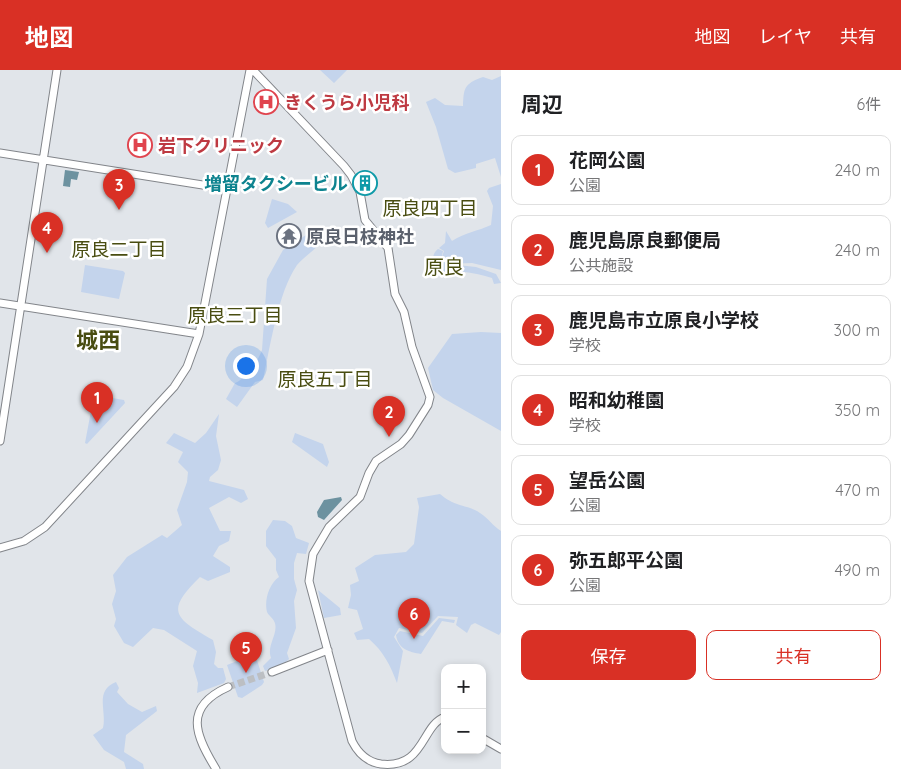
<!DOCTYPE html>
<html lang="ja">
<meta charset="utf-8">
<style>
body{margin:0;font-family:Quicksand,"Noto Sans JP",sans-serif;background:#f2f2f2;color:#202124}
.controls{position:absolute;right:15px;bottom:15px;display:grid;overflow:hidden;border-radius:10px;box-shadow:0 2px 8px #0003}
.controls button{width:45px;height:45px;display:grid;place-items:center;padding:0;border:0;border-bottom:1px solid #e0e0e0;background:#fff;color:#202124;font:25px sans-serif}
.you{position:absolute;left:245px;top:295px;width:18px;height:18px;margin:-12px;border:4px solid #fff;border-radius:50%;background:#1a73e8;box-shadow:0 0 0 8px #1a73e833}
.badge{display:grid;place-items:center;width:32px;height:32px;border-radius:50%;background:#d93025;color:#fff;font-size:16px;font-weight:700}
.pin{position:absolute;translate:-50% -41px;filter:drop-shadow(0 1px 2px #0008)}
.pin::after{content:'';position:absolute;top:26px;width:18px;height:15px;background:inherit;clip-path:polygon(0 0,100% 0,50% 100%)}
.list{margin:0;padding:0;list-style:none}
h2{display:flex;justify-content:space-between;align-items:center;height:65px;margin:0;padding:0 20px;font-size:21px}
h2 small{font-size:16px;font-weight:400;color:#757577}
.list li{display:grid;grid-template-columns:32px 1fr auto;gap:15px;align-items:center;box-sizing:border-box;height:70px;margin:0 10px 10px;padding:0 10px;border:1px solid #e0e0e0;border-radius:10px}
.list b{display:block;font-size:19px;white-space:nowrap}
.list p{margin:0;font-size:16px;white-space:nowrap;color:#757577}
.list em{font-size:16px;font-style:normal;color:#757577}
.actions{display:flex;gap:10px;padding:15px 20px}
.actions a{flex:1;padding:11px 0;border:1px solid #d93025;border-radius:10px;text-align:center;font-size:18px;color:#d93025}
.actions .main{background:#d93025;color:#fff}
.map{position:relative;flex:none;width:501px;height:699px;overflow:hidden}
header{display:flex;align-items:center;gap:30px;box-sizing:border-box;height:70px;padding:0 25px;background:#d93025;color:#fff}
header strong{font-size:24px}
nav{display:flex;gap:28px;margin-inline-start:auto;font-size:18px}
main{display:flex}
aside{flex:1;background:#fff}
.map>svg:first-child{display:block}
.green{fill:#c4d4ec}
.water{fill:#6d92a0}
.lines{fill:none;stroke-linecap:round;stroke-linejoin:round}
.minor-tunnel{stroke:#bcbfc3;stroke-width:7;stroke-dasharray:7 3.5;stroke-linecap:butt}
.minor-casing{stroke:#82858a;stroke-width:9}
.minor{stroke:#fff;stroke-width:7}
.labels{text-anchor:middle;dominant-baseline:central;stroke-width:5;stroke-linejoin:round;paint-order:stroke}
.health-label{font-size:18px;font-weight:bold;fill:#be3a42;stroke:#fff;text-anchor:start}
.culture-label{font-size:18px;font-weight:bold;fill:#0d838f;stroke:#fff;text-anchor:end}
.worship-label{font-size:18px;font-weight:bold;fill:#5b616d;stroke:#fff;text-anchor:start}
.neighbourhood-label{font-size:19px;fill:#494d11;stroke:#fff}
.quarter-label{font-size:20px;fill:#494d11;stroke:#fff}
.district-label{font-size:22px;font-weight:bold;fill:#494d11;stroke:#fff}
</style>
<header>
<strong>地図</strong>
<nav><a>地図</a><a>レイヤ</a><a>共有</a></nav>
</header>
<main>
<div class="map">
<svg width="501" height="699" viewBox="0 0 501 699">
<rect width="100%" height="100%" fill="#e1e5ea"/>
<path class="green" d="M320,0H347L334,13Z
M501,6V107L495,88L476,94V98L455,103L448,99L436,57L426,32L435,28L445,35L463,36C464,19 463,14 483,7L492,10Z
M501,114V200L472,193L448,194L476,197L496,204L501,213L494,214L492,208C483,205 473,203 465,202C458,201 451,204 444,202C433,199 429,186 438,179L443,181L441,190L444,181L439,178L445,173L446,161L452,171C464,163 478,161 491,155L493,136L487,121L489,118Z
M272,129L288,134L297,142L268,158L265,153Z
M306,165L315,166L320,174C313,181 303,188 297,195C278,222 270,278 263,310L255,312L237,337L226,329L235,313C246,309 258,291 262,280L267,209L283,180Z
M85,195L123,201L125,203L119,229L81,222Z
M481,262L501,263V361L443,328L433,320L428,298L452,264Z
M94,325L124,330L125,333L87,374L85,373Z
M219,344L216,366L221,390L218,400L210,407L209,411L244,420L248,429L241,433L229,427L209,438L220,461H231L229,471L219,476L213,486L230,497V502L208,511L200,507C165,541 174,548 213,570L216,582L214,594L218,598H223L226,609L224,613L197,623L198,613L193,596L197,581L164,560L153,558L133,577L124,573L114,556L116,549L112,534L116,521L113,505L127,487L162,465L167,468L182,455L177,440L187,412L188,402L178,392L183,382L166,373L174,363L195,373L206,363Z
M295,363L323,374L329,392L327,397L292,372Z
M440,424C456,438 467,434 480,443C488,448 493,456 501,461V562L499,565L475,553L471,555L467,563L456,555L458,547L438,546L422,563L399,558L394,567L403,581L397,613C390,595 384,582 369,569L357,570L354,563L363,559L357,540L348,538L351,525L350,515L359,511L355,498L375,485L406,482L414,474L419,437L417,428Z
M273,450L285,451L292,456L296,468L309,473L306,484L297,483L294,493V509L297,520L294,531L296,558L287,583L289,589L284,594L265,601L263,596L271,588C266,575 280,562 274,551C273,548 269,546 267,542C264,530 269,514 279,507L276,500V489L266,476V461Z
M318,520L340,538L341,545L324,548Z
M439,548L455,550L454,553L442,551L421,584C409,582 398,579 396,565L400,561L423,566Z
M255,584L264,612L262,615L242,628L238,627L227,595Z
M116,612L119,618L117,622L128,634L142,642L156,636L157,641L126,665L124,682L143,694L144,699H126L124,692L104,680L93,665L103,658C107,640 94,621 116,612Z"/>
<path class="water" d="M65,100L79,102L77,110L71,109L70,117L63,116Z
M341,427L342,430L324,450L318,447L317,442L324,430Z"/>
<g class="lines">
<path class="minor-tunnel" d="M228,617L272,602"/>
<defs>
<path id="minor" d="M253,0L344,96L351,105L360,122L365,150L388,178L395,224L404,242L412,277L430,327L428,335L409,365L401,374L376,391L369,403L360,427L329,457L313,484L309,511L352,671C358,683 367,692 381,694C425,699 421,655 445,647
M0,83L228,119
M0,233L199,264
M0,371L57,0
M0,478L24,471L45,457L174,317L187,297L199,264L250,0
M272,602L328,580
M482,668L501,679
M216,699C195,665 183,637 228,617"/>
</defs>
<use href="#minor" class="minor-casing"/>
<use href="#minor" class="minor"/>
</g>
<defs>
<symbol id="hospital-ring" viewBox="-11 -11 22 22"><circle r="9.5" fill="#fff" stroke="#e0444e" stroke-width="1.5"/><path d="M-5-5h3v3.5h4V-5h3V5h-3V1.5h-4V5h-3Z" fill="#e0444e"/></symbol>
<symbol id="building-ring" viewBox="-11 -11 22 22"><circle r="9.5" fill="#fff" stroke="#0f9aa8" stroke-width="1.5"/><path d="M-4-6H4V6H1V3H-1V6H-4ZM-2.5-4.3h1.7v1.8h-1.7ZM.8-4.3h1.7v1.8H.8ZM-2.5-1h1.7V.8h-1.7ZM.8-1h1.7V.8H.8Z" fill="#0f9aa8"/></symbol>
<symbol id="temple-ring" viewBox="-11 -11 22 22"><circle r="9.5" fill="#fff" stroke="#6b7280" stroke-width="1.5"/><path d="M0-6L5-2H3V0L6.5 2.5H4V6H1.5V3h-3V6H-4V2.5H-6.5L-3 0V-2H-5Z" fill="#6b7280"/></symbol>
</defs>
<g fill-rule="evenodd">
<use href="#hospital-ring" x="252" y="18" width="28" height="28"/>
<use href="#hospital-ring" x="126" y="61" width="28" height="28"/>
<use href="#building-ring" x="351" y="99" width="28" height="28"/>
<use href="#temple-ring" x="275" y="152" width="28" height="28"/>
</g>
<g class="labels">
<g class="health-label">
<text x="284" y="32">きくうら小児科</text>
<text x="158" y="75">岩下クリニック</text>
</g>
<g class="culture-label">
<text x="348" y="113">増留タクシービル</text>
</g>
<g class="worship-label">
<text x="306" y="166">原良日枝神社</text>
</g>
<g class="neighbourhood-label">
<text x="430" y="138">原良四丁目</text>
<text x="119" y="179">原良二丁目</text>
<text x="235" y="245">原良三丁目</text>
<text x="325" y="309">原良五丁目</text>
</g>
<g class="quarter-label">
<text x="444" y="196">原良</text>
</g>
<g class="district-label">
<text x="98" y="270">城西</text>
</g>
</g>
</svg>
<div class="controls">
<button>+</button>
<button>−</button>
</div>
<div class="you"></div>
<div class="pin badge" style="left:97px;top:353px">1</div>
<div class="pin badge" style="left:389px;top:367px">2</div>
<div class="pin badge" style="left:119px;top:140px">3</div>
<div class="pin badge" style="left:47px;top:183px">4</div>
<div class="pin badge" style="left:246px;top:603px">5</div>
<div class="pin badge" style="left:414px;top:569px">6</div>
</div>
<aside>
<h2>周辺<small>6件</small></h2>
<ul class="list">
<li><span class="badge">1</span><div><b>花岡公園</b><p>公園</p></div><em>240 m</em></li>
<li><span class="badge">2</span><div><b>鹿児島原良郵便局</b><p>公共施設</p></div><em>240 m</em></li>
<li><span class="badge">3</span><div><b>鹿児島市立原良小学校</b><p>学校</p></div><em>300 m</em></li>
<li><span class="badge">4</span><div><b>昭和幼稚園</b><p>学校</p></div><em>350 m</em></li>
<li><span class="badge">5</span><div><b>望岳公園</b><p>公園</p></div><em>470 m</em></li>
<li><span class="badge">6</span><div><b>弥五郎平公園</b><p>公園</p></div><em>490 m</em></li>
</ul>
<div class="actions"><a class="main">保存</a><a>共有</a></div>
</aside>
</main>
